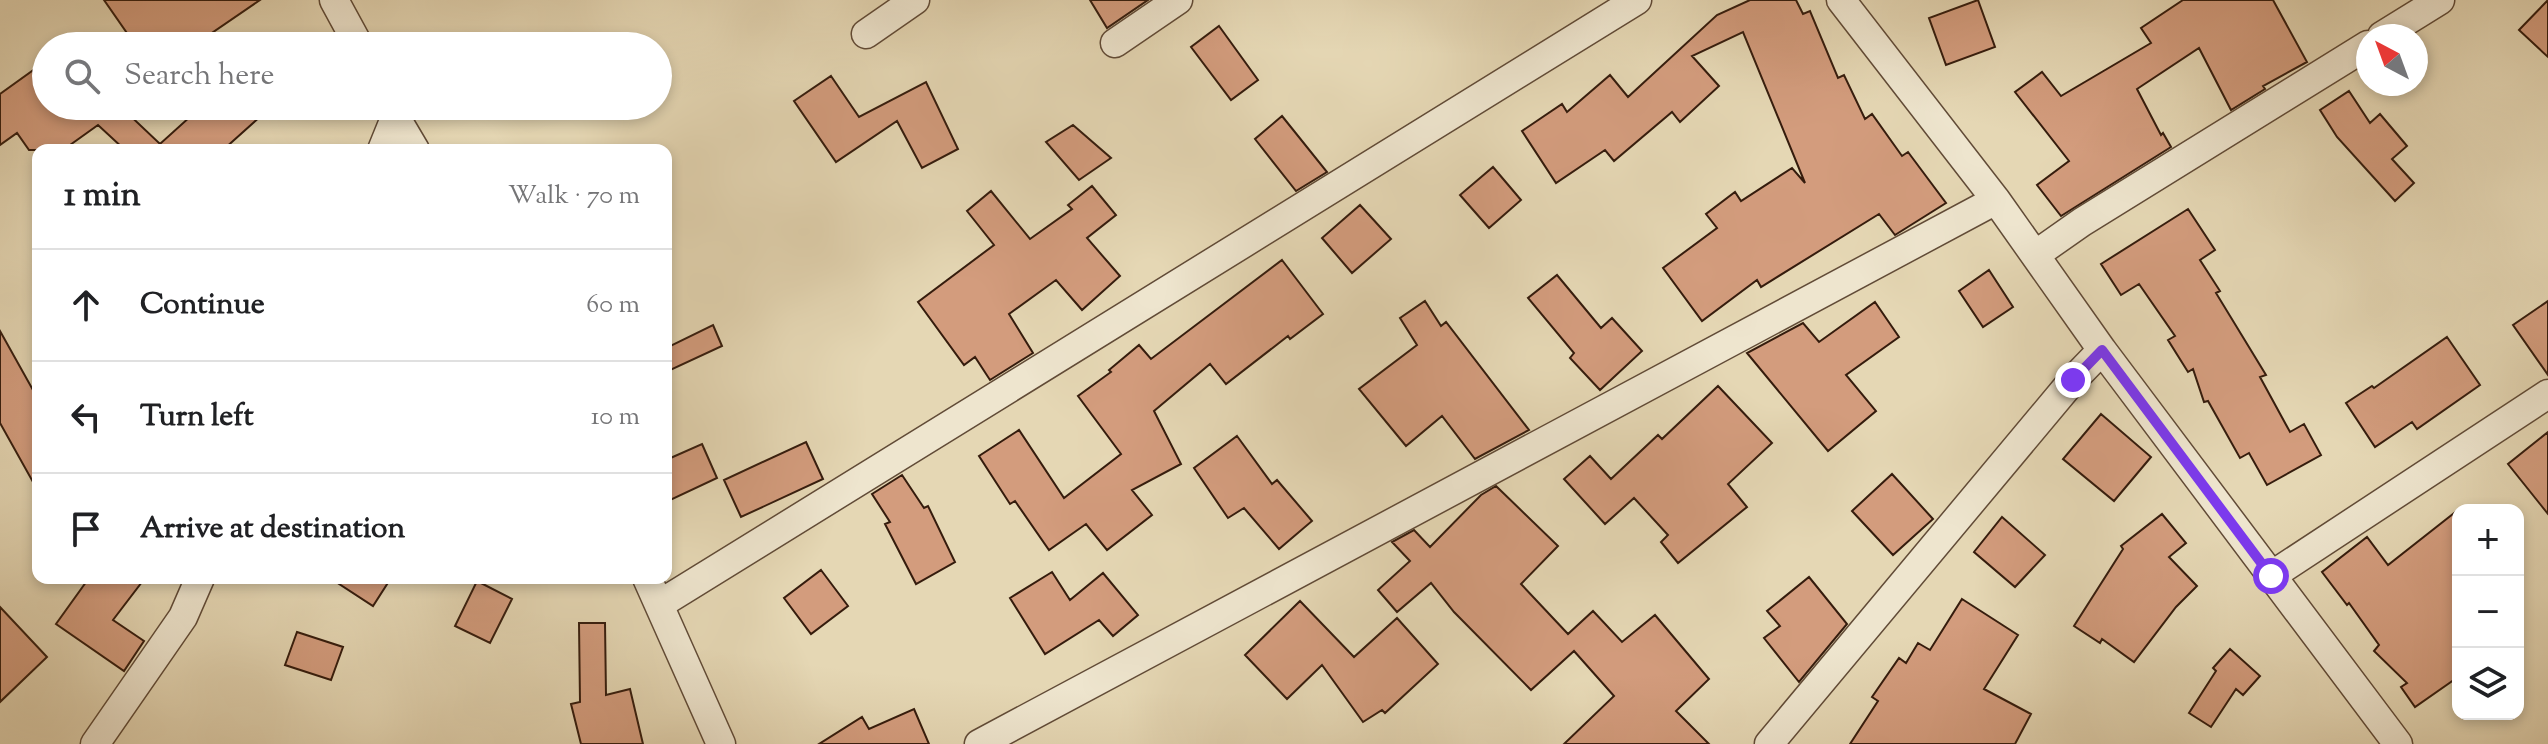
<!DOCTYPE html>
<meta charset="utf-8">
<style>
body{margin:0;font-family:"Sorts Mill Goudy",serif;background:#f6f6f6;color:#202124}
.controls{position:absolute;right:24px;bottom:24px;display:grid;overflow:hidden;border-radius:16px;box-shadow:0 4px 12px #0003}
.controls button{width:72px;height:72px;display:grid;place-items:center;padding:0;border:0;border-bottom:2px solid #e0e0e0;background:#fff;color:#202124;font:40px sans-serif}
.compass{position:absolute;left:2356px;top:24px;width:72px;height:72px;border-radius:50%;background:#fff;box-shadow:0 4px 12px #0003;rotate:319deg}
.stop{position:absolute;width:24px;height:24px;margin:-18px;border:6px solid #7c3aed;border-radius:50%;background:#fff}
.stop.end{background:#7c3aed;border-color:#fff;box-shadow:0 2px 8px #0008}
.list{margin:0;padding:0;list-style:none}
h2{display:flex;justify-content:space-between;align-items:center;height:104px;margin:0;padding:0 32px;font-size:34px}
h2 small{font-size:26px;font-weight:400;color:#757577}
.list li{display:grid;grid-template-columns:52px 1fr auto;gap:24px;align-items:center;box-sizing:border-box;height:112px;padding:0 32px;border-top:2px solid #e0e0e0}
.list b{display:block;font-size:30px;white-space:nowrap}
.list em{font-size:26px;font-style:normal;color:#757577}
.icon{flex:none;width:44px;height:44px;fill:none;stroke:currentColor;stroke-width:2;stroke-linecap:round;stroke-linejoin:round}
.map{position:relative;flex:none;width:2548px;height:744px;overflow:hidden}
.search{position:absolute;background:#fff;box-shadow:0 4px 12px #0003;left:32px;top:32px;width:640px;height:88px;display:flex;align-items:center;gap:20px;box-sizing:border-box;padding:0 28px;border-radius:44px;color:#757577;font-size:30px}
.panel{position:absolute;background:#fff;box-shadow:0 4px 12px #0003;left:32px;top:144px;width:640px;height:440px;border-radius:16px}
.map>svg:first-child{display:block}
.building{fill:#d39c7d;stroke:#351c0d;stroke-width:2}
.lines{fill:none;stroke-linecap:round;stroke-linejoin:round}
.minor-casing{stroke:#614b37;stroke-width:31}
.minor{stroke:#eee5ce;stroke-width:28}
.route{stroke:#7c3aed;stroke-width:10}
</style>
<div class="map">
<svg width="2548" height="744" viewBox="0 0 2548 744">
<rect width="100%" height="100%" fill="#e5d7b4"/>
<filter id="stains"><feTurbulence type="fractalNoise" baseFrequency=".0025" numOctaves="4"/><feColorMatrix values="0 0 0 0 .2 0 0 0 0 .09 0 0 0 0 .02 0 0 0 .5 -.17"/></filter>
<radialGradient id="worn" r=".72"><stop offset=".6" stop-color="#630" stop-opacity="0"/><stop offset="1" stop-color="#630" stop-opacity=".3"/></radialGradient>
<path class="building" d="M104,0H260L209,35L219,46H136Z
M1090,0H1148L1107,28Z
M1750,0H1796L1803,14L1810,11L1838,78L1844,75L1865,119L1872,114L1902,156L1908,152L1946,203L1895,235L1879,214L1761,287L1757,280L1702,321L1663,268L1717,228L1706,214L1735,192L1741,201L1792,168L1805,183L1743,32L1692,56L1719,86L1680,122L1672,112L1614,161L1605,150L1556,183L1522,131L1562,104L1567,112L1610,75L1628,97L1717,15Z
M1978,0L1995,47L1946,65L1929,18Z
M2183,0H2273L2307,62L2263,86L2265,89L2231,110L2199,48L2137,89L2161,135L2163,133L2171,147L2061,216L2037,185L2069,161L2015,92L2042,72L2061,96L2151,43L2141,28Z
M2548,0V57L2519,30Z
M1219,26L1258,80L1231,100L1191,47Z
M46,61V106H124L122,108L160,144L202,106H272L223,150H125L98,125L63,150H29L17,133L0,145V94Z
M831,76L859,117L926,82L958,149L922,168L897,121L836,162L794,101Z
M2349,91L2370,123L2380,114L2407,146L2392,159L2414,183L2395,201L2337,137L2320,110Z
M1282,116L1327,172L1296,191L1255,139Z
M1073,125L1111,158L1079,180L1046,142Z
M1493,167L1521,200L1489,228L1460,195Z
M1092,186L1116,215L1087,238L1120,276L1082,310L1056,280L1009,314L1033,353L990,380L975,357L964,365L918,302L994,245L967,211L991,191L1030,239L1072,209L1068,205Z
M1360,205L1391,239L1352,273L1322,238Z
M2188,209L2215,250L2200,260L2220,291L2216,293L2266,375L2260,377L2290,432L2304,424L2321,455L2267,485L2249,453L2240,458L2208,401L2204,402L2193,369L2188,372L2168,340L2175,336L2139,284L2121,295L2101,264Z
M1282,260L1323,314L1290,339L1288,336L1226,384L1210,364L1154,411L1181,464L1132,490L1152,515L1107,550L1086,524L1049,550L1015,501L1010,504L979,456L1019,430L1064,498L1121,454L1078,396L1111,372L1109,370L1139,345L1151,359Z
M1989,270L2013,307L1983,327L1959,291Z
M1557,275L1601,328L1612,318L1642,351L1600,390L1570,358L1574,353L1528,298Z
M1425,301L1441,326L1446,322L1529,430L1475,459L1442,416L1406,446L1359,389L1417,345L1400,318Z
M2548,301V375L2513,325Z
M1875,302L1899,337L1846,375L1876,411L1828,451L1747,353L1803,323L1819,342Z
M713,325L722,346L666,372V348Z
M0,331L38,399V491L0,423Z
M2447,337L2480,385L2417,429L2412,422L2375,447L2346,403L2372,386L2374,388Z
M1718,386L1772,443L1728,484L1747,507L1678,563L1661,542L1668,535L1634,498L1605,524L1564,479L1590,456L1611,479L1658,435L1662,439Z
M2101,414L2151,457L2114,501L2063,459Z
M2548,432V514L2508,464Z
M1237,436L1272,484L1277,480L1312,521L1279,549L1244,508L1228,518L1194,468Z
M806,442L823,479L741,517L724,480Z
M702,444L717,478L666,502V460Z
M1892,474L1933,519L1893,555L1852,511Z
M902,475L924,508L928,506L955,562L916,584L885,524L890,522L872,494Z
M1496,486L1558,546L1521,584L1568,634L1593,611L1622,642L1655,615L1709,679L1676,711L1709,744H1564L1614,696L1574,651L1531,690L1454,612L1431,583L1397,612L1378,590L1410,561L1392,542L1414,530L1430,547L1481,495Z
M2458,510V677L2415,707L2401,687L2407,683L2374,651L2379,645L2349,603L2347,605L2322,572L2367,537L2388,565Z
M2162,514L2186,543L2169,557L2197,586L2176,607L2134,662L2102,639L2100,643L2074,626L2123,549L2121,546Z
M2002,517L2045,555L2015,587L1974,552Z
M821,570L848,606L811,634L784,598Z
M1052,572L1070,600L1103,573L1138,615L1113,636L1099,620L1045,654L1010,598Z
M1809,577L1847,624L1799,682L1764,638L1780,626L1767,611Z
M89,578H145L113,620L144,641L124,671L56,624Z
M330,578H391L373,606Z
M477,581L512,599L490,643L455,626Z
M1962,599L2018,635L1984,689L2031,714L2015,744H1850L1878,701L1872,697L1899,658L1906,663L1918,643L1930,650Z
M1300,601L1354,657L1397,618L1438,664L1385,713L1382,710L1363,722L1322,665L1287,699L1245,655Z
M0,607L47,657L0,702Z
M579,623H605L606,695L630,689L643,744H581L571,704L580,702Z
M297,632L343,647L331,680L285,665Z
M2230,649L2260,676L2243,695L2236,689L2211,727L2189,713L2216,671L2213,668Z
M914,709L929,744H819L862,717L869,729Z"/>
<g class="lines">
<defs>
<path id="minor" d="M334,0L359,46
M1841,0L1996,200L2102,350L2398,744
M866,34L915,0
M2382,36L2440,0
M1115,43L1178,0
M389,106L415,150
M382,150L395,118
M2035,255L2082,222L2368,45
M2271,576L2548,394
M647,578L721,744
M660,604L1637,0
M95,744L183,617L200,578
M979,744L1996,200
M1769,744L2073,380L2102,350"/>
</defs>
<use href="#minor" class="minor-casing"/>
<use href="#minor" class="minor"/>
</g>
<g class="lines">
<path class="route" d="M2073,380L2102,350L2271,576"/>
</g>
<rect width="100%" height="100%" filter="url(#stains)"/>
<rect width="100%" height="100%" fill="url(#worn)"/>
</svg>
<div class="controls">
<button>+</button>
<button>−</button>
<button><svg class="icon" aria-label="layers" viewBox="0 0 24 24"><path d="M12 4l9 5-9 5-9-5zM3 14l9 5 9-5"/></svg></button>
</div>
<svg class="compass" viewBox="-18 -18 36 36"><path d="M0-13l5 13h-10z" fill="#e53935"/><path d="M0 13l5-13h-10z" fill="#757577"/></svg>
<div class="stop" style="left:2271px;top:576px"></div>
<div class="stop end" style="left:2073px;top:380px"></div>
<div class="search"><svg class="icon" aria-label="search" viewBox="0 0 24 24"><circle cx="10" cy="10" r="6"/><path d="M15 15l6 6"/></svg>Search here</div>
<section class="panel">
<h2>1 min<small>Walk · 70 m</small></h2>
<ul class="list">
<li><svg class="icon" aria-label="ahead" viewBox="0 0 24 24"><path d="M12 20V5M6 11l6-6 6 6"/></svg><div><b>Continue</b></div><em>60 m</em></li>
<li><svg class="icon" aria-label="left" viewBox="0 0 24 24"><path d="M17 20v-9H6M10 6l-5 5 5 5"/></svg><div><b>Turn left</b></div><em>10 m</em></li>
<li><svg class="icon" aria-label="arrive" viewBox="0 0 24 24"><path d="M6 21V4h12l-3 4 3 4H6"/></svg><div><b>Arrive at destination</b></div></li>
</ul>
</section>
</div>
